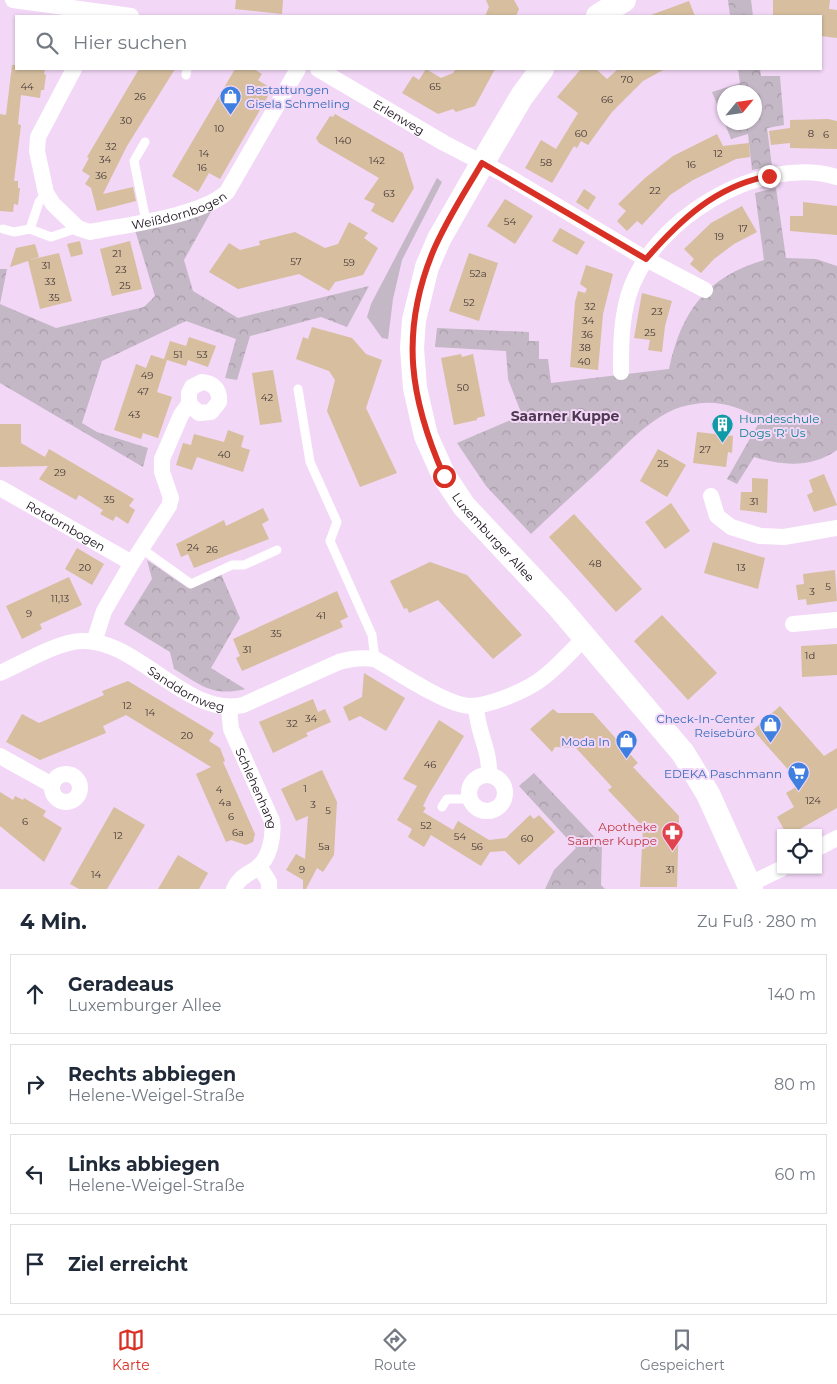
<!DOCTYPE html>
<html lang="de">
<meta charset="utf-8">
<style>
body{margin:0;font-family:Montserrat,sans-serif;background:#f2f2f3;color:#1f2937}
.controls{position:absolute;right:15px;bottom:15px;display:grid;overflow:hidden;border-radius:0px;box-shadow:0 1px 4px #0004}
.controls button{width:45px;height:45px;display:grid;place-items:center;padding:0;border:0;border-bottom:1px solid #e0e1e3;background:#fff;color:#1f2937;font:25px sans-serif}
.compass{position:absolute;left:717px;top:85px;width:45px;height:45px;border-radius:50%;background:#fff;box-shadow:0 1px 4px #0004;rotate:61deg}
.stop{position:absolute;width:15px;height:15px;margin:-11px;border:4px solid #d93025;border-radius:50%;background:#fff}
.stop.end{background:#d93025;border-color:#fff;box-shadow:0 1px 5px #0008}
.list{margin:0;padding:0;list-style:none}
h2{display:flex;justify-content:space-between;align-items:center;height:65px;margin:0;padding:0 20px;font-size:21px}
h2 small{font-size:16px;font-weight:400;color:#747a83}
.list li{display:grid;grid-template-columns:32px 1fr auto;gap:15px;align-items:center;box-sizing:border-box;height:80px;margin:0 10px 10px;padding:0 10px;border:1px solid #e0e1e3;border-radius:0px}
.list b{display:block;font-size:19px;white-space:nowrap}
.list p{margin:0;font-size:16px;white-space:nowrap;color:#747a83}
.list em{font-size:16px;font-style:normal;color:#747a83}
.icon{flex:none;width:28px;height:28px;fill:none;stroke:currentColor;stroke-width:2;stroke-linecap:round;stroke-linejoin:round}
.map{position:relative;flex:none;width:837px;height:889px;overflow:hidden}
.search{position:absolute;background:#fff;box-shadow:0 1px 4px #0004;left:15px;right:15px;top:15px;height:55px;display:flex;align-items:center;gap:12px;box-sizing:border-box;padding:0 18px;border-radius:0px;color:#747a83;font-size:19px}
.sheet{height:425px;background:#fff}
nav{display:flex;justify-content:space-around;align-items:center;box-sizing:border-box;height:70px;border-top:1px solid #e0e1e3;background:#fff;font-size:14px;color:#747a83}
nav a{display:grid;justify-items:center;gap:2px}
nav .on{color:#d93025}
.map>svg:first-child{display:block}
.grass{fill:#c4b7c6}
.park{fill:url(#park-crowns);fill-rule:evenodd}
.building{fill:#d6be9f}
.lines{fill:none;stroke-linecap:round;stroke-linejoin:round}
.lane{stroke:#fff;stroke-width:9}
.street{stroke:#fff;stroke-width:16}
.secondary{stroke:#fff;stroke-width:24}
.route{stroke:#d93025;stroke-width:6}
.labels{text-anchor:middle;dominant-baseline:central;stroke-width:4;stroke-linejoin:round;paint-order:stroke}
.number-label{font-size:10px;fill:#453838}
.shop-label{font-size:12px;fill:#366cbe;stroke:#f2d7f6;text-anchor:end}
.street-label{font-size:12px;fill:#150c16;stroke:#f2d7f6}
.culture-label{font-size:12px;fill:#0d838f;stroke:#f2d7f6;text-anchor:start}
.health-label{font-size:12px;fill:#be3a42;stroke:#f2d7f6;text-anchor:end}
.neighbourhood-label{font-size:14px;font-weight:bold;fill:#4e3952;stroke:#f2d7f6}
</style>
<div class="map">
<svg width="837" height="889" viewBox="0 0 837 889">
<defs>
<pattern id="park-crowns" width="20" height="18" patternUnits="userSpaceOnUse" patternTransform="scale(1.25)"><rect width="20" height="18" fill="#c4b7c6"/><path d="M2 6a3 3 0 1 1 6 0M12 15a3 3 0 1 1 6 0" fill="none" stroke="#a89ca9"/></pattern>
</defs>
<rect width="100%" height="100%" fill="#f2d7f6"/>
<path class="grass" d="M437,178L442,182L402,260L393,299L388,339L382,338L367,317L371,304Z"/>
<path class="park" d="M728,0H751L753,16H730Z
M738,69H760L761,76H780L784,125L767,128L772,166L752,170L748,134L731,139L712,92L740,83ZM724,92H754V122H724Z
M776,188L786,258L816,259L837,266V450C812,468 782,466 754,457L737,484L727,479L761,419C739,407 719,400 695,404C656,408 625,447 599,471C576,492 553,513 531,534L486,486L457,443L522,415L508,379L506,351L435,347L437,328L529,332V341H539V359H548L551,383L669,369C681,312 706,277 764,260L755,193Z
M212,210L184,260L193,291L238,318L369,286L347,327L321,317L250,336L237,380L225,378L236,339L186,321L102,361L82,423L97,432L148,448L143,467L0,383V269H7L0,304L56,328L144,307L155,296L135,230Z
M147,560L188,588L221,574L240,618L211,668L245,689C212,697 201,685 174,669L170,652L124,624L152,579Z
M534,773L602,845L601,885L605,889H545L554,870L576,848L519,786Z"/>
<path class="building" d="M236,0H283L282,14L235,9Z
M486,0H514L519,9L516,16H485L489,7Z
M773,0H830L829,9L837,10V38L821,36V16H773Z
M689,1L695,16H652L651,15Z
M12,65H16V69H45L44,74L46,75L44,90H41L40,98L21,95L18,124L21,125L14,181H18V188H20L18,205L14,204L13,212L0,211V114L6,115Z
M139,69H175L127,146L103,194L133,187L136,201L97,211L91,188L85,184L90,176L82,171L89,158L87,157Z
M235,69H254L262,74L258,80L272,89L220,179L209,173L198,192L172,176Z
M426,69L441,78L453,73L456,69H495L475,106L456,112L453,109L438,114L402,93L413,76L419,80Z
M581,69H596L607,79L618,69H665L643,81L612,112L588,145L581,141L577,148L574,146L552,183L525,168L541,140L556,149L578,113L557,97Z
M335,114L403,153L414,188L393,223L371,211L375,204L364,199L379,178L319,143L316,138L330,116L333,117Z
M828,119L837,121V149L790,148V143L771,145L769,131L790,128V120Z
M717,134L723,146L749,143L750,157L736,159L693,180L670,195L642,225L637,221L627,231L617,221L626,211L618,204L645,178L673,156Z
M584,189L596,197L588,210L576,202Z
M505,199L533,216L515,244L487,226Z
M803,202L837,206V235L790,231V216H803Z
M742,206L757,232L734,244L714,259L701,273L690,264L694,259L684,249L711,223Z
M349,222L368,233L364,238L378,248L363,275L335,282L329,291L299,274L238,289L209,272L229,243L240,250L260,245L259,241L295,232L325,248L338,244Z
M560,228L585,242L577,255L552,241Z
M80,241L83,254L71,257L67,244Z
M130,241L142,289L112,296L100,249Z
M35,244L39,257L29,260L59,253L72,301L40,309L28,261L10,267L16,248Z
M469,253L498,263L479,321L449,311Z
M586,265L613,274L603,314L598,370L570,367L575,302L578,291L585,293L587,289L580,284Z
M642,293L672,301L665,326L662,352L648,350L650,340L634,338Z
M312,327L352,338L366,354L382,360L366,408L397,473L360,487L327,411L335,380L329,371L296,359L303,337L308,339Z
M189,337L216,346L208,367L188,360L186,366L164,359L170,341L186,346Z
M461,354L462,357L473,354L485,416L477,418V420L454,425L441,358Z
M151,355L167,360L157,392L172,397L158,438L143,433L141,439L114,430L136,364L146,368Z
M273,370L282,422L260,425L252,373Z
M0,424H21V443L45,457L49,449L134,499L129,506L135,510L128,524L116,516L113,521L100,514L103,510L79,495L76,500L39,479L48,466L0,467Z
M228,430L244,436L241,447L250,450L243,472L197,457L192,470L176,465L183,443L191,445L194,434L224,442Z
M697,432L733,436L732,453L728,452L726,467L693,463Z
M658,449L686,465L667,497L640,481Z
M824,474L837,505L814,512L807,495L813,492L809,480Z
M752,478L768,479L767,513L740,510L741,492H752Z
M671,503L690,531L665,549L645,522Z
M263,508L269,520L262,524L269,539L194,568L188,554L181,557L176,544L224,520L226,526Z
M574,514L642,589L616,612L549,537Z
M713,542L765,558L758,589L704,573Z
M77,548L104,564L92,585L65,569Z
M430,562L467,575L522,635L493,659L438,600L409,613L407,608L404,609L390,581Z
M835,570L837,601L807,605L806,599L798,600L796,585L804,584L803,574Z
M69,577L82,605L40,624L42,629L22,639L6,606Z
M337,591L348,617L340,621L343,627L242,671L236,658L240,656L233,639Z
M662,615L717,673L688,700L634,641Z
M837,644V675L802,677L801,646Z
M364,673L405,698L386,731L360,716L349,721L343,707L362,697Z
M128,681L214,733L209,741L220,748L225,761L223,762L255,834L253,842L246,845L231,840L226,842L196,774L211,767L126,715L103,726L106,733L40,760L6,742L22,714L39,723L104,695L102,691Z
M313,699L318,712L325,709L331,722L306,733L308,736L273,753L259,722Z
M780,706L824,756L837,748V808L793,833H786L777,817L794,807L786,793L801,784L753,730Z
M553,709L558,713H593L638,763L633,767L679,816L677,887H640L643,827L608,790L612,787L576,748L555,747L552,752L530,729Z
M439,720L464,736L429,794L423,806L426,808L423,812L453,830L458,821L489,840L506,838L530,815L534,819L539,815L555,832L519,865L505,851L490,852L481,866L431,835L424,847L408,837L412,829L397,820L417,786L403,779Z
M322,770L337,802L334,855L323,872L317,868L306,889H303V880L286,870L296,854L305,859L308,816L296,821L281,789Z
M0,792L13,800L15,796L23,800L24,798L46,811L43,816L62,828L44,862L0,826Z
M114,807L145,825L107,889H79L70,884Z
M178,855L208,873L199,889H158Z"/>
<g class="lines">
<path class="lane" d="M186,75L187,69
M145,142L134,161L146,221
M46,193L39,202L30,229L51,237L78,228
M3,229L14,232L30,229
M298,389L310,462L337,522L330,541L372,635L375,659
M142,549L191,584L232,565H244L277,550
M442,807L447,799H470"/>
<g class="street">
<path d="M13,0L131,16"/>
<path id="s1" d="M74,69L38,137L37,151L46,193L53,204L78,228L90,232C125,225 202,216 227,192L298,69"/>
<path id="s2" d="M318,69L444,143L502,173L646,259L705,290"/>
<path d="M621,372C621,346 621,322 628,297C650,220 759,154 837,177"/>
<path id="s3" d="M0,488L132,563L104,611L94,642"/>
<path d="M711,496L717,516L731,527L760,536L784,537L837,528"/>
<path d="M132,563L169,506L171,498L162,472V459L181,415L189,404V393L192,387L202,382C214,383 220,390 219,402L211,412L199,413L189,404"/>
<path d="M793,624L837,620"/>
<path id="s4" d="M0,673C23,663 57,642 81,641C137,638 186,718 243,705L339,662C352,658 362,657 375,659C398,672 439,700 463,705C483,710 528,690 544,677C559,665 572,651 585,637"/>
<path d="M476,706C477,733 490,748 489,775"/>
<path id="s5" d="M229,709L231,729L272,821C274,836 270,858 257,868C247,875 239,877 234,889"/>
<path d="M0,756L52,785"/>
<circle cx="66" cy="788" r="14"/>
<circle cx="487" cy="793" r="18"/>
<path d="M818,848L837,838"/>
<path d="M259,866L269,882V889"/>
<path d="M750,884L781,869"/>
</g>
<g class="secondary">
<path d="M598,16L624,0"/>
<path id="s6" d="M542,69L522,96L490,150L439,239L427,267L414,320L412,348L415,388L426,436L444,476L464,506L559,607L683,753L708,794L751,889"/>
</g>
</g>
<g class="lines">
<path class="route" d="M444,476C410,399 400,334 432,254C445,222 465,192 482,163L646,259C680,220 716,186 769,176"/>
</g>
<defs>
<symbol id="shop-pin" viewBox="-11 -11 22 30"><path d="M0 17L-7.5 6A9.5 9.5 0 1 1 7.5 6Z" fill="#3f7fe0" stroke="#f2d7f6"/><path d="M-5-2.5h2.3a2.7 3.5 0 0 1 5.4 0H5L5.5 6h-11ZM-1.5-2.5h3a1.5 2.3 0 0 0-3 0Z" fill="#fff"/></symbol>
<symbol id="building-pin" viewBox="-11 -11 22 30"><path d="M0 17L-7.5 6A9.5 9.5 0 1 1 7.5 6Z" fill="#0f9aa8" stroke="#f2d7f6"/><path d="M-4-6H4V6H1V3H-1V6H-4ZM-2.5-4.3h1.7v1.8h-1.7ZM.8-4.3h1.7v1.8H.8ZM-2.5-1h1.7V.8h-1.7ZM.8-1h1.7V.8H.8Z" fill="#fff"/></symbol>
<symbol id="supermarket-pin" viewBox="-11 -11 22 30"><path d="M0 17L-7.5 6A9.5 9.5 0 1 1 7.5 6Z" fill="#3f7fe0" stroke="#f2d7f6"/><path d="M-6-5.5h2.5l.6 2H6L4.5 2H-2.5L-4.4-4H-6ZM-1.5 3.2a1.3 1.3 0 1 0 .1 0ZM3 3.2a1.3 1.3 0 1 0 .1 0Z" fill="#fff"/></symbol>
<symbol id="pharmacy-pin" viewBox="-11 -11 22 30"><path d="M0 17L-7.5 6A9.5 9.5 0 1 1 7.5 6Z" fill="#e0444e" stroke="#f2d7f6"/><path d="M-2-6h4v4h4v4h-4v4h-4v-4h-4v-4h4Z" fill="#fff"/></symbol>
</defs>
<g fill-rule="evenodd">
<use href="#shop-pin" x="218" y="84" width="25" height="34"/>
<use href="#building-pin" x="710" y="412" width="25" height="34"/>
<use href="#shop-pin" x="758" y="712" width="25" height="34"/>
<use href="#shop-pin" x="614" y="728" width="25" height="34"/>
<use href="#supermarket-pin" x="786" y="760" width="25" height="34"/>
<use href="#pharmacy-pin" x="660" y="820" width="25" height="34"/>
</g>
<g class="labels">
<g class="number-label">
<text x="627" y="79">70</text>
<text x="27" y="86">44</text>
<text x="435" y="86">65</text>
<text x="140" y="96">26</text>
<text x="607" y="99">66</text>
<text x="126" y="120">30</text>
<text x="219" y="128">10</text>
<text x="581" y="133">60</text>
<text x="811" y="133">8</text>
<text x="826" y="134">6</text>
<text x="343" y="140">140</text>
<text x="111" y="146">32</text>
<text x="204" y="153">14</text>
<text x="718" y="153">12</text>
<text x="105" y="159">34</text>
<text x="377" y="160">142</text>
<text x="546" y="162">58</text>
<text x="691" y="164">16</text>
<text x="202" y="167">16</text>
<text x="101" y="175">36</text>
<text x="655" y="190">22</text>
<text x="389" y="193">63</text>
<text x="510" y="221">54</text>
<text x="743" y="228">17</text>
<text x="719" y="236">19</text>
<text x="117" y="253">21</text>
<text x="296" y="261">57</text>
<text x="349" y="262">59</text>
<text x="46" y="265">31</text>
<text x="121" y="269">23</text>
<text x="478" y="273">52a</text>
<text x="50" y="281">33</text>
<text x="125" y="285">25</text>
<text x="54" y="297">35</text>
<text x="469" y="302">52</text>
<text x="590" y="306">32</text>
<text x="657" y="311">23</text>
<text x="588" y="320">34</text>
<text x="650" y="332">25</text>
<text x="587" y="334">36</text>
<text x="585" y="347">38</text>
<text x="178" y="354">51</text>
<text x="202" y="354">53</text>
<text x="584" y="361">40</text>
<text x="147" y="375">49</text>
<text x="463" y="387">50</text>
<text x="143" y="391">47</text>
<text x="267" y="397">42</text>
<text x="134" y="414">43</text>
<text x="705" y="449">27</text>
<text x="224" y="454">40</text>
<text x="663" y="463">25</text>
<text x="60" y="472">29</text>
<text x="109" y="499">35</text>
<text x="754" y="501">31</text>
<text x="193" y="547">24</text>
<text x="212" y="549">26</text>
<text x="595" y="563">48</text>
<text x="85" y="567">20</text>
<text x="741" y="567">13</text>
<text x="828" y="586">5</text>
<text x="812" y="591">3</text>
<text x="60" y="598">11,13</text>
<text x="29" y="613">9</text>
<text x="321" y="615">41</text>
<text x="276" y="633">35</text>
<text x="247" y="649">31</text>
<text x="810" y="655">1d</text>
<text x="127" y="705">12</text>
<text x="150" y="712">14</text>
<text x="311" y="718">34</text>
<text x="292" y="723">32</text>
<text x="187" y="735">20</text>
<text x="430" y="764">46</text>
<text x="305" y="788">1</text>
<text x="219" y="789">4</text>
<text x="813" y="800">124</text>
<text x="225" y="802">4a</text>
<text x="313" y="804">3</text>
<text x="328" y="810">5</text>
<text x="231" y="816">6</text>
<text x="25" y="821">6</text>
<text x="426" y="825">52</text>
<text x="238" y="832">6a</text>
<text x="118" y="835">12</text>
<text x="460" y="836">54</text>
<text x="527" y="838">60</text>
<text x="324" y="846">5a</text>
<text x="477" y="846">56</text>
<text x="302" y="869">9</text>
<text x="670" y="869">31</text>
<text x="96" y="874">14</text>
</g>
<g class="shop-label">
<text x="246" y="89" text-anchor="start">Bestattungen<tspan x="246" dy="14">Gisela Schmeling</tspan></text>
<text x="755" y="718">Check-In-Center<tspan x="755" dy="14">Reisebüro</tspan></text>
<text x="610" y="741">Moda In</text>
<text x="782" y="773">EDEKA Paschmann</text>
</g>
<g class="street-label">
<text stroke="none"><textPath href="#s2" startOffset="94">Erlenweg</textPath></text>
<text stroke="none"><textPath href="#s1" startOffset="286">Weißdornbogen</textPath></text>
<text stroke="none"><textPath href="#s3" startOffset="76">Rotdornbogen</textPath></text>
<text stroke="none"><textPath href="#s6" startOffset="524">Luxemburger Allee</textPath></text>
<text stroke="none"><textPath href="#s4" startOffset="205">Sanddornweg</textPath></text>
<text stroke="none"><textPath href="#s5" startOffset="85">Schlehenhang</textPath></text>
</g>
<g class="culture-label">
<text x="739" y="418">Hundeschule<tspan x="739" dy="14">Dogs 'R' Us</tspan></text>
</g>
<g class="health-label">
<text x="657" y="826">Apotheke<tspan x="657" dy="14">Saarner Kuppe</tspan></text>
</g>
<g class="neighbourhood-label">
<text x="565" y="416">Saarner Kuppe</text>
</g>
</g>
</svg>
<div class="controls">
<button><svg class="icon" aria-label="locate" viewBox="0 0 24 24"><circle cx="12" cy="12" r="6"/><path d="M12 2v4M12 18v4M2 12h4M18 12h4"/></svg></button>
</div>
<svg class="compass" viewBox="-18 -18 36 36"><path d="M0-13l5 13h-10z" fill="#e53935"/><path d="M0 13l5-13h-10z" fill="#747a83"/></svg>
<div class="stop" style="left:444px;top:476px"></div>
<div class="stop end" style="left:769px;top:176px"></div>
<div class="search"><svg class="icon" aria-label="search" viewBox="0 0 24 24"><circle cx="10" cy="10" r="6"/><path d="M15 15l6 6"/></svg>Hier suchen</div>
</div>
<section class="sheet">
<h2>4 Min.<small>Zu Fuß · 280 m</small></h2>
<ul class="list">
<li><svg class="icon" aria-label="ahead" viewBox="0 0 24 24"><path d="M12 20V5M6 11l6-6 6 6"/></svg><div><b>Geradeaus</b><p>Luxemburger Allee</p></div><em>140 m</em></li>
<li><svg class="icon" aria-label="right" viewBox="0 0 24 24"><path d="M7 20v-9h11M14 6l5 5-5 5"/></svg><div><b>Rechts abbiegen</b><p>Helene-Weigel-Straße</p></div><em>80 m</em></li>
<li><svg class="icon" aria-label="left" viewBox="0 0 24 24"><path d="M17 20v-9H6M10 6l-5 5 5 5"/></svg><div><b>Links abbiegen</b><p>Helene-Weigel-Straße</p></div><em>60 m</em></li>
<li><svg class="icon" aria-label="arrive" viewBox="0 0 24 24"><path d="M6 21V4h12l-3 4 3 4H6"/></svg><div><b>Ziel erreicht</b></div></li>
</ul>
</section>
<nav>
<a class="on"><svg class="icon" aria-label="map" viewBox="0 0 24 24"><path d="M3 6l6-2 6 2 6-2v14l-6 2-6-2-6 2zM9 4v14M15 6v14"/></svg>Karte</a>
<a><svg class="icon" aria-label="directions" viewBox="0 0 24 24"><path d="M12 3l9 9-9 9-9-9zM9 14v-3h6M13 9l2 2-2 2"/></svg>Route</a>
<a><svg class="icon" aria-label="saved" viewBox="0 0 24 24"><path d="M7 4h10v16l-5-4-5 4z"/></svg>Gespeichert</a>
</nav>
